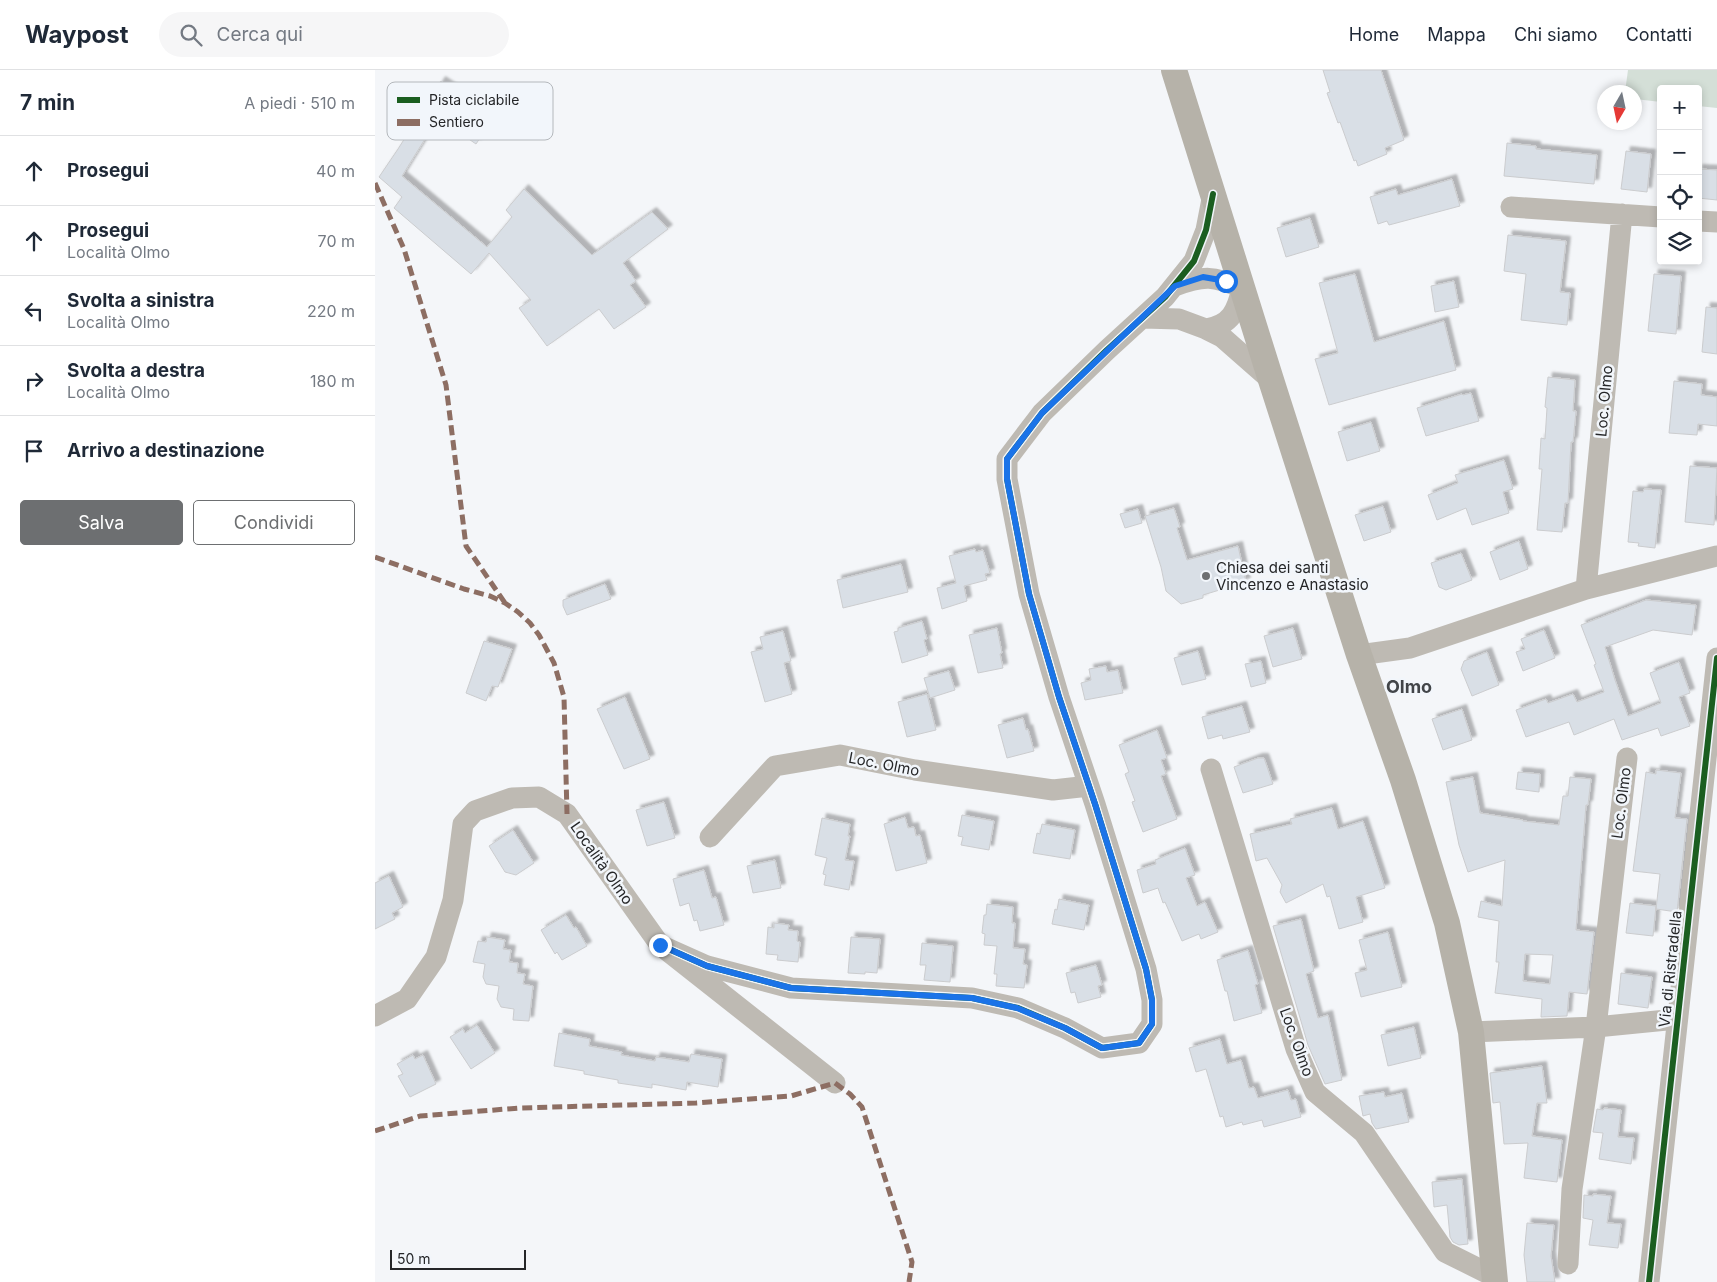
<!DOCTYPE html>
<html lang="it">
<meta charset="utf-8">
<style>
body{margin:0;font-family:Inter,sans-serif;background:#f6f6f7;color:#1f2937}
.controls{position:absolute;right:15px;top:15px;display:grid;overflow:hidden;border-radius:5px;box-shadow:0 2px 8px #0003}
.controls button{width:45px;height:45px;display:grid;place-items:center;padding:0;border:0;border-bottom:1px solid #e0e1e3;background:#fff;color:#1f2937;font:25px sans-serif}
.compass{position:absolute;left:1222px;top:15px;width:45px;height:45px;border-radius:50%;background:#fff;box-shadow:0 2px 8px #0003;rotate:189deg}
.scale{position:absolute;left:15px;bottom:12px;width:136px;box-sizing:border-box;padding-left:5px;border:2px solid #252628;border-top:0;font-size:14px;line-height:18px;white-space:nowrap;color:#252628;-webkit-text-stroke:4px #f2f6fb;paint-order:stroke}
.stop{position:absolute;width:15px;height:15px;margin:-11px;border:4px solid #1a73e8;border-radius:50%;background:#fff}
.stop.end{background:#1a73e8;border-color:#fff;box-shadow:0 1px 5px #0008}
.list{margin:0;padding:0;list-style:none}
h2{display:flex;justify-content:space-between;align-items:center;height:65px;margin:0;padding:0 20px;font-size:21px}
h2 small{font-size:16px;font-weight:400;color:#747a83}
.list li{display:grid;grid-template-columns:32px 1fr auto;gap:15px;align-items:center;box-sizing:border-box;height:70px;padding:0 20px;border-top:1px solid #e0e1e3}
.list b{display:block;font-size:19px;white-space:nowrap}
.list p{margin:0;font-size:16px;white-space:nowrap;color:#747a83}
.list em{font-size:16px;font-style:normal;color:#747a83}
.actions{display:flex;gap:10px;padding:15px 20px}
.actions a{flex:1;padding:11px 0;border:1px solid #6d6f71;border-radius:5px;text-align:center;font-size:18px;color:#6d6f71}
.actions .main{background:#6d6f71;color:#fff}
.icon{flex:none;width:28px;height:28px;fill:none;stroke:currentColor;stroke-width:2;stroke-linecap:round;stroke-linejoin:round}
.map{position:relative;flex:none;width:1342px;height:1212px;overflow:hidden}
header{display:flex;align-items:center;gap:30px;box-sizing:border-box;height:70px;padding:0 25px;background:#fff;border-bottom:1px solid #e0e1e3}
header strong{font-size:24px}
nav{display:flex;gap:28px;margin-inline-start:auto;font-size:18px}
.search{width:350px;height:45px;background:#f6f6f7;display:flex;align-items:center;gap:12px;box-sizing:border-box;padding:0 18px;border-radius:28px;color:#747a83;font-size:19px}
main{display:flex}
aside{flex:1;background:#fff}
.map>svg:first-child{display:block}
.green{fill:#d4dfd7}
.building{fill:#d9dfe6;stroke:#cbccce;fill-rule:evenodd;filter:url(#shadow)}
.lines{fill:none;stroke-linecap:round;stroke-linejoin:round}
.minor{stroke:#bebab3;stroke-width:21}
.major{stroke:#b6b2a9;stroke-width:26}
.quiet{stroke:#8d6e63;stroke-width:5;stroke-dasharray:10 5;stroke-linecap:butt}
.cycleway-casing{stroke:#f2f6fb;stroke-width:9}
.cycleway{stroke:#1b5e20;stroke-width:6}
.route{stroke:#1a73e8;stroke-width:6}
.poi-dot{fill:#6d6f71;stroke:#f2f6fb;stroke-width:2}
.labels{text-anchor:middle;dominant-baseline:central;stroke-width:5;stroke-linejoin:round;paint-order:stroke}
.street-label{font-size:15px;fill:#252628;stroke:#f2f6fb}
.poi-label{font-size:15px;fill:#252628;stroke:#f2f6fb;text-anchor:start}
.quarter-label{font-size:18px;font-weight:bold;fill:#424549;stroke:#f2f6fb}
.key{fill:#f2f6fb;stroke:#b4b8bc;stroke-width:1}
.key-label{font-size:14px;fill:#252628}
</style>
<header>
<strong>Waypost</strong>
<div class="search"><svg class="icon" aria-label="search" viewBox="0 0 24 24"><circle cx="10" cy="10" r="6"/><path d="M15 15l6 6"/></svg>Cerca qui</div>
<nav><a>Home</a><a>Mappa</a><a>Chi siamo</a><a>Contatti</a></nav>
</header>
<main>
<aside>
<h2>7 min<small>A piedi · 510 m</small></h2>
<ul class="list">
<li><svg class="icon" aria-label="ahead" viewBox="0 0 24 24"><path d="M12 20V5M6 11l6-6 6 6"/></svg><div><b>Prosegui</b></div><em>40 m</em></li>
<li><svg class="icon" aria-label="ahead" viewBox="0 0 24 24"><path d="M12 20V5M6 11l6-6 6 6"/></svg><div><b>Prosegui</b><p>Località Olmo</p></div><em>70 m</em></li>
<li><svg class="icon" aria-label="left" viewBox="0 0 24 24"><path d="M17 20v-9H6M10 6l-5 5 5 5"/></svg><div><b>Svolta a sinistra</b><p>Località Olmo</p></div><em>220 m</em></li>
<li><svg class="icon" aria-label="right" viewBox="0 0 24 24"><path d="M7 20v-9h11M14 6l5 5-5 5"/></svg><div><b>Svolta a destra</b><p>Località Olmo</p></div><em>180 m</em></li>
<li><svg class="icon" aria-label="arrive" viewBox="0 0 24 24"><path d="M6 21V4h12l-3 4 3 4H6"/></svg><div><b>Arrivo a destinazione</b></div></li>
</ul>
<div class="actions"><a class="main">Salva</a><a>Condividi</a></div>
</aside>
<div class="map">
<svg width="1342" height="1212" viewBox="0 0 1342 1212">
<defs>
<filter id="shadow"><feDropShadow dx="4.5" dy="-4.5" stdDeviation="1" flood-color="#0004"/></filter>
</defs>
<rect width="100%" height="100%" fill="#f4f6f9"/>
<path class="green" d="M1253,0H1342V38L1323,36V19H1286V32L1260,29V22H1250Z"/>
<path class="building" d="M948,0H1006L1029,70L1010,78L1012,84L983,96L981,90L979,91L965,52L963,53L952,23L955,22Z
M66,11L120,46L101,74L63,48L27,106L112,177L137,147L131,140L149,119L217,185L277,142L293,159L248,193L261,211L255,215L271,237L239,259L224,239L172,276L144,238L156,230L114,183L96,204L19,138L27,127L4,107L23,79Z
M1132,73L1161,76V79L1222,85L1219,114L1129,106Z
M1251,81L1276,84L1272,122L1246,119Z
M1323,99L1342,100V130L1323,128Z
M1077,109L1085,136L1014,155L1012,151L1003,154L995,127L1021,119L1023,125Z
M935,148L944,177L911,187L902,158Z
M1133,165L1191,171L1185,222L1195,223L1192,255L1146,250L1151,204L1129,201Z
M980,204L999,272L1069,251L1081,300L954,335L940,289L963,283L944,213Z
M1279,204L1306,206L1301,264L1273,261Z
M1079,211L1084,237L1060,242L1056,216Z
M1331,237L1342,238V284L1327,282Z
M1173,307L1200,310L1198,341H1201L1198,372H1196L1193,433H1190L1187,462L1162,460L1167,399H1164L1166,368L1170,369L1172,338L1170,337Z
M1299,311L1327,314L1326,325L1342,327V356L1323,354L1322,365L1294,363Z
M1096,323L1104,351L1051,366L1042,338L1087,324L1088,325Z
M996,352L1005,381L972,391L963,362Z
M1129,390L1138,419L1128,422L1134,443L1097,455L1091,438L1062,450L1053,425L1083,413L1080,405Z
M1315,396L1342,398L1339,455L1310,452Z
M1269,419L1286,420L1280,478L1263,476L1264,473L1253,472L1258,421L1268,422Z
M1008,436L1016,462L989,471L980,445Z
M799,438L805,457L802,458L812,490L863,476L871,512L828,525V528L806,534L791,521L786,497L770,446Z
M763,439L767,453L750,458L745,444Z
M1144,471L1153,499L1125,510L1115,482Z
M600,479L601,482L608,480L615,503L610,504L612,510L589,516L592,531L567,539L562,518L581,513L574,486Z
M1086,483L1097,510L1071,520L1064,517L1056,493Z
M526,494L533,522L468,538L462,510Z
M230,514L236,529L192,545L188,536V530Z
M1271,530L1321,535L1317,565L1278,560L1230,577L1240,610L1253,646L1286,633L1275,603L1304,592L1315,623L1304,627L1315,656L1286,666L1283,658L1247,670L1239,649L1199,665L1194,652L1151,667L1141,640L1171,629L1173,633L1198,624L1202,632L1229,622L1219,595L1221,594L1206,555Z
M547,551L552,569L549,570L553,585L527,593L519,562L523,561V558Z
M622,558L627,583L625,584L628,598L603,603L594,565Z
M918,558L927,589L898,597L889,566Z
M1169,560L1180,588L1148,601L1141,582L1150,579L1146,569Z
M408,561L416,591L409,593L417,624L390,632L376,582L388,579L385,567Z
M109,571L137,579L123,617L117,616L111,631L91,623Z
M823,581L831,609L807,615L799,588Z
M1112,582L1124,615L1097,626L1086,599L1089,591Z
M886,591L891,613L876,617L870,594Z
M731,596L732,602L743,600L748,623L710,630L706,613L716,610L714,599Z
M574,601L580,620L555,628L549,608Z
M552,624L561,660L532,667L523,632Z
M250,627L275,689L249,699L222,639Z
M867,636L875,662L848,669L847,665L833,669L827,647Z
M1087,639L1097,670L1068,680L1057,649Z
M648,648L651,660L653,659L659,681L632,688L623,655Z
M782,660L792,688L786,690L791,704L786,706L802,749L768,762L757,732L760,731L750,704L754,702L744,675Z
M883,688H889L898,714L868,723L859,697Z
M1281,700L1306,703L1300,748L1312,749L1302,842L1281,839L1285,804L1258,801L1271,702L1281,704Z
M1143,702L1165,704L1164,722L1141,719Z
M1098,707L1105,743L1148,750V751L1184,755L1188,726H1193L1195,707L1216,709L1213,735H1211L1201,860L1219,862L1212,924L1194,922L1192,946L1166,947L1167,929L1120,923L1124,892H1121L1124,851L1103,847L1106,831L1127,836L1130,790L1093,802L1084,775L1071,712ZM1150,884L1178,885L1175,914L1148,911Z
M289,732L300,768L272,776L261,740Z
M957,738L963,759L988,751L1010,818L981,827L988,852L964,859L955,826L952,827L948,814L911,833L905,822L907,815L892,788L881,791L875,764L917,754L915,749Z
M587,745L619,751L614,780L586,775L588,767L583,766Z
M530,747L533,758L539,757L541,766L545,765L552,793L521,801L509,754Z
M447,748L475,754L473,766H475L470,790L479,791L474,820L449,815L451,805L448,804L452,788L440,785Z
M667,754L700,760L695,789L658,783L662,763L665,764Z
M138,760L159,793L141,805L130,802L114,776Z
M810,778L820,805L811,808L822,836L830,832L843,862L826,869L824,864L807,871L790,832L788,833L783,818L768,823L762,800L781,794L780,790Z
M400,790L406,818L378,823L372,796Z
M329,800L337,828L341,827L349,855L325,861L322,850L319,851L314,833L305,836L298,809Z
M14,806L28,837L17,843L20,849L0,859V813Z
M684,829L714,835L709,860L677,854L680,839L682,840Z
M1255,833L1281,836L1278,866L1251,863Z
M612,834L638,837L637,853H640L638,878L650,879L648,894L652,895L649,918L621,916L622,904H619L622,876L609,875L610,864L607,863L609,845H611Z
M191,845L199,858L201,857L212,876L187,890L182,882L180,884L166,860Z
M926,849L939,901L931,904L943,948L953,945L967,1010L950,1014L933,975L898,856Z
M399,853L414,855L413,860L423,861L422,871L425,872L423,892L402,890L403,885L391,884L393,857L399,858Z
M1013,862L1027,917L986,927L980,903L992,900L984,870Z
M112,867L130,870L128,879L136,880L134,892L143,893L142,903L150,904L148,914L158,916L154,951L138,950L139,939L126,937L122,929L124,916L111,914L108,907L110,894L98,892L103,871L111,872Z
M476,867L505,869L502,903L490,902V904L473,903Z
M547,873L578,876L575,912L549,910L551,895H545Z
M873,880L883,914L880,915L887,943L859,951L852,921H850L842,890Z
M721,895L727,915L723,916L726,927L703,933L700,922L696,923L691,903Z
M1246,903L1277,907L1273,938L1243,934Z
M102,955L120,983L96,999L75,967L88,959L90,963Z
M1039,957L1046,988L1013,996L1006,965Z
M184,963L215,969L214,976L247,982L246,985L280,991L281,987L314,992L316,984L347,989L343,1017L312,1012L311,1020L277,1014V1018L243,1013V1010L209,1004V1001L179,996Z
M845,969L852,994L866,990L874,1018L879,1017L883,1028L913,1020L916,1030L921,1029L926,1047L889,1057L887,1050L868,1055L867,1052L851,1057L848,1046L845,1047L831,999L821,1002L814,978Z
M38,985L40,989L48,985L61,1014L35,1027L23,1006L28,1004L22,994Z
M1167,996L1172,1033H1162L1157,1066L1187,1070L1182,1112L1149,1108L1153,1073L1129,1074L1125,1032L1118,1033L1115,1003Z
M1009,1022L1010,1027L1027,1023L1034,1052L1001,1059L997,1053L995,1044L988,1046L984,1026Z
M1229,1038L1246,1040L1243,1067L1259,1068L1256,1094L1224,1089L1228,1063L1218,1062L1222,1039L1228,1040Z
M1087,1109L1093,1174L1084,1175L1078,1172L1075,1167L1072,1135L1059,1137L1057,1112Z
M1218,1124L1236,1126L1232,1153L1246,1154L1243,1178L1214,1175L1218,1150L1208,1148L1209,1125L1218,1126Z
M1152,1153L1179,1155L1176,1186L1180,1212H1152L1149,1185Z"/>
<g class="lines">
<path class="minor" d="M1136,137L1286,147
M1323,151L1342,152
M800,216C829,205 839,206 867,218C862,241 856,255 831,259
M768,248L804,249L831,259L847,267L896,310
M1211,519L1247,144
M984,585L1035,578L1211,519L1342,486
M836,699L921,979L940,1022L989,1063L1070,1182L1120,1207
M335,767L400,696L465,685L540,700L678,720L714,716
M285,875L332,896L416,918L597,928L643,938L690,958L727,978L764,973L777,954V930L771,899L720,734L684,627L654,524L632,409V389L667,343L732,280L790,227L819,191L831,160L838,124
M0,946L32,929L61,887L78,830L88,754L100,741L137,728L164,727L192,744L285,875L460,1013
M1096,962L1221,957L1302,949
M1193,1194L1197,1119L1221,957L1252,688
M1274,1212L1342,588"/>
<path class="major" d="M799,0L896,310L984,585L1028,710L1072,853L1096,962L1120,1212"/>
<path class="quiet" d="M0,113L29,179L71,315L91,476L130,533
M0,487L89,519L115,526L130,533L143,542L155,553L164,565L179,593L189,627L192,744
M0,1061L45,1046L144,1038L321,1033L416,1026L460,1013L475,1024L487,1037L537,1192L534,1212"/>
<defs>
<path id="cycleway" d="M285,875L332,896L416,918L597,928L643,938L690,958L727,978L764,973L777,954V930L771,899L720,734L684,627L654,524L632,409V389L667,343L732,280L790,227L819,191L831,160L838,124
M1274,1212L1342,588"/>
</defs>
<use href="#cycleway" class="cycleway-casing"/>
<use href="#cycleway" class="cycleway"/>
</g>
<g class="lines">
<path class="route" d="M285,875L332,896L416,918L597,928L642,938L690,958L727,978L764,973L777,954V930L771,899L720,734L684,627L654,524L632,409V389L667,343L800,216L828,207L851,211"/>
</g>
<circle class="poi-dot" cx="831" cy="506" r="5"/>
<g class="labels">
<g class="street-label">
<text transform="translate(1229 331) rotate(-85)">Loc. Olmo</text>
<text transform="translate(509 694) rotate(11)">Loc. Olmo</text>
<text transform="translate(1246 733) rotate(-83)">Loc. Olmo</text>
<text transform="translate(227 793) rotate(55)">Località Olmo</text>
<text transform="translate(1295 899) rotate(-84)">Via di Ristradella</text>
<text transform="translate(922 972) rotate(70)">Loc. Olmo</text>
</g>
<g class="poi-label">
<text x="841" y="497">Chiesa dei santi<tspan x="841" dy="17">Vincenzo e Anastasio</tspan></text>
</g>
<g class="quarter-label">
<text x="1034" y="616">Olmo</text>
</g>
</g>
<rect x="12" y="12" width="166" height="58" rx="8" class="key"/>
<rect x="22" y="27" width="23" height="6" fill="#1b5e20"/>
<rect x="22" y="49" width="23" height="7" fill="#8d6e63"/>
<g class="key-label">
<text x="54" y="35">Pista ciclabile</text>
<text x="54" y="57">Sentiero</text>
</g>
</svg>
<div class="controls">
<button>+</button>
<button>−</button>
<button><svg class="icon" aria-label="locate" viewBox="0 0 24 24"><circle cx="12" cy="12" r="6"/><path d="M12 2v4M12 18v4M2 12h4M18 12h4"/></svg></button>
<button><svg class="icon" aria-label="layers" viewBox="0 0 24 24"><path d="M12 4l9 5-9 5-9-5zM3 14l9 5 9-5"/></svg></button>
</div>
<svg class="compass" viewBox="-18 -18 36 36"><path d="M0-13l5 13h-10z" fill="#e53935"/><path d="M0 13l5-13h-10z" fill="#747a83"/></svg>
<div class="scale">50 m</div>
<div class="stop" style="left:851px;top:211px"></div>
<div class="stop end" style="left:285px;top:875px"></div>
</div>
</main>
